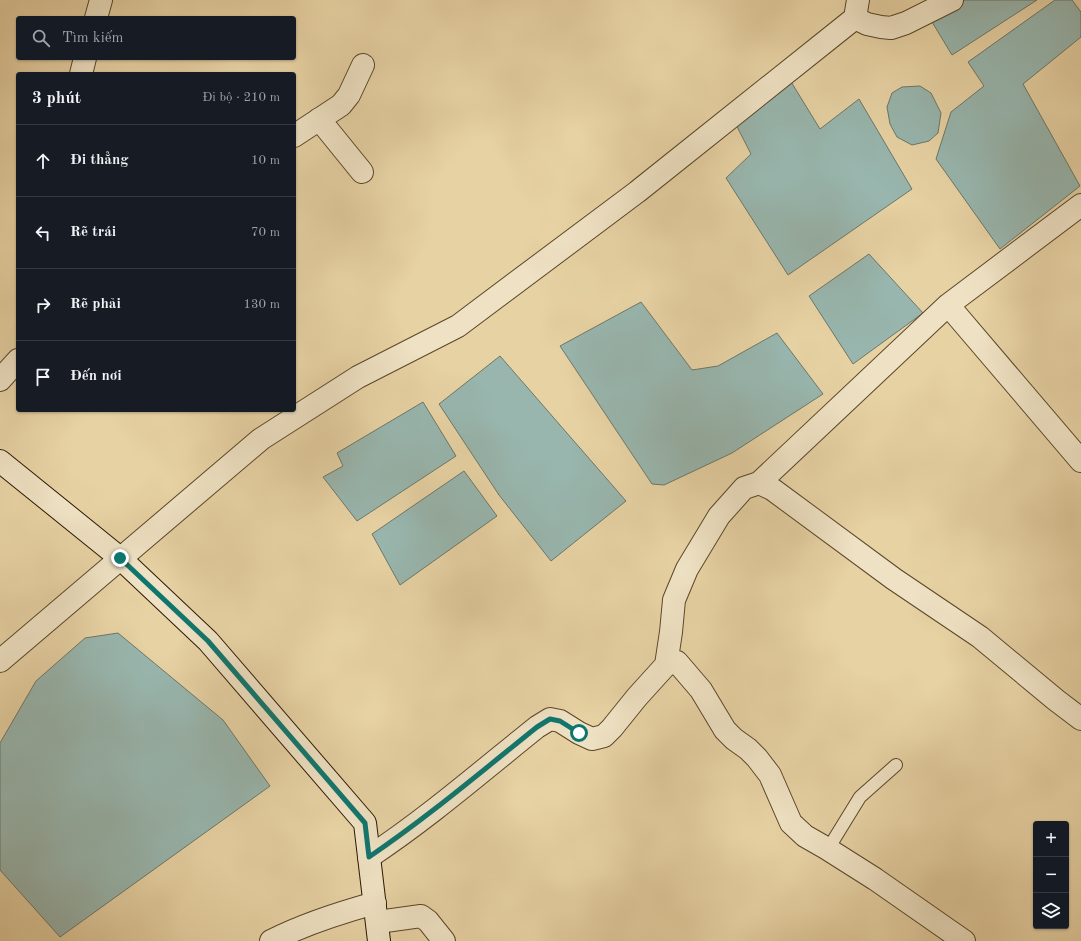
<!DOCTYPE html>
<html lang="vi">
<meta charset="utf-8">
<style>
body{margin:0;font-family:"Old Standard TT",serif;background:#242831;color:#f1f3f6}
.controls{position:absolute;right:12px;bottom:12px;display:grid;overflow:hidden;border-radius:4px;box-shadow:0 1px 3px #0004}
.controls button{width:36px;height:36px;display:grid;place-items:center;padding:0;border:0;border-bottom:1px solid #363941;background:#171b24;color:#f1f3f6;font:20px sans-serif}
.stop{position:absolute;width:12px;height:12px;margin:-9px;border:3px solid #0f766e;border-radius:50%;background:#fff}
.stop.end{background:#0f766e;border-color:#fff;box-shadow:0 1px 4px #0008}
.list{margin:0;padding:0;list-style:none}
h2{display:flex;justify-content:space-between;align-items:center;height:52px;margin:0;padding:0 16px;font-size:17px}
h2 small{font-size:13px;font-weight:400;color:#9ea1a6}
.list li{display:grid;grid-template-columns:26px 1fr auto;gap:12px;align-items:center;box-sizing:border-box;height:72px;padding:0 16px;border-top:1px solid #363941}
.list b{display:block;font-size:15px;white-space:nowrap}
.list em{font-size:13px;font-style:normal;color:#9ea1a6}
.icon{flex:none;width:22px;height:22px;fill:none;stroke:currentColor;stroke-width:2;stroke-linecap:round;stroke-linejoin:round}
.map{position:relative;flex:none;width:1081px;height:941px;overflow:hidden}
.search{position:absolute;background:#171b24;box-shadow:0 1px 3px #0004;left:16px;top:16px;width:280px;height:44px;display:flex;align-items:center;gap:10px;box-sizing:border-box;padding:0 14px;border-radius:4px;color:#9ea1a6;font-size:15px}
.panel{position:absolute;background:#171b24;box-shadow:0 1px 3px #0004;left:16px;top:72px;width:280px;height:340px;border-radius:4px}
.map>svg:first-child{display:block}
.water{fill:#98b6ae;stroke:#6c7768}
.lines{fill:none;stroke-linecap:round;stroke-linejoin:round}
.lane-casing{stroke:#5a4729;stroke-width:14}
.street-casing{stroke:#5a4729;stroke-width:24}
.secondary-casing{stroke:#2b1900;stroke-width:24}
.lane{stroke:#efe2c4;stroke-width:12}
.street{stroke:#efe2c4;stroke-width:22}
.secondary{stroke:#efe2c4;stroke-width:22}
.route{stroke:#0f766e;stroke-width:5}
</style>
<div class="map">
<svg width="1081" height="941" viewBox="0 0 1081 941">
<rect width="100%" height="100%" fill="#e7d2a4"/>
<filter id="stains"><feTurbulence type="fractalNoise" baseFrequency=".005" numOctaves="4"/><feColorMatrix values="0 0 0 0 .2 0 0 0 0 .09 0 0 0 0 .02 0 0 0 .5 -.17"/></filter>
<radialGradient id="worn" r=".72"><stop offset=".6" stop-color="#630" stop-opacity="0"/><stop offset="1" stop-color="#630" stop-opacity=".3"/></radialGradient>
<path class="water" d="M947,0H1037L952,55L926,12Z
M1055,0H1072L1081,12V37L1023,84L1080,186L1000,249L936,159L951,112L984,86L968,62Z
M785,72L820,129L859,99L912,189L788,275L726,178L751,154L731,115Z
M920,86L931,93L941,113L938,133L929,141L912,145L897,137L890,124L887,107L892,93L902,87Z
M869,254L923,313L853,364L809,296Z
M641,302L692,370L718,366L777,333L823,394L732,453L664,485L652,484L560,346Z
M500,356L626,501L551,561L499,495L439,404Z
M423,402L456,456L357,521L323,477L343,466L337,453Z
M464,471L497,516L400,585L372,534Z
M118,633L223,720L270,786L60,937L0,870V743L36,681L85,638Z"/>
<g class="lines">
<defs>
<path id="lane" d="M828,849L860,797L896,765"/>
<path id="street" d="M96,18L101,0
M855,18L867,24L881,27L891,28L906,23L952,0
M81,74L85,58
M319,119L362,172
M294,136L341,105L349,95L363,65
M948,305L1081,461
M0,380L18,360
M759,483L948,305L1081,205
M0,661L261,439L358,377L458,326L637,192L855,18L858,0
M666,665L671,632L674,600L687,569L719,516L744,488L759,483L772,489L894,579L980,637L1056,700L1081,719
M369,857C428,818 482,771 537,727L550,719L560,721L579,733L592,739L604,736L612,728L637,697L666,665L677,662L701,690L725,730L734,739L748,749L757,758L770,775L791,823L805,836L826,848L875,879L964,941
M378,922L421,916L428,921L444,941
M271,941C304,924 339,913 375,903"/>
<path id="secondary" d="M0,461L120,558L208,641L365,823L379,941"/>
</defs>
<use href="#lane" class="lane-casing"/>
<use href="#street" class="street-casing"/>
<use href="#secondary" class="secondary-casing"/>
<use href="#lane" class="lane"/>
<use href="#street" class="street"/>
<use href="#secondary" class="secondary"/>
</g>
<g class="lines">
<path class="route" d="M120,558L208,641L365,823L369,857C428,817 482,771 537,727L550,719L560,721L579,733"/>
</g>
<rect width="100%" height="100%" filter="url(#stains)"/>
<rect width="100%" height="100%" fill="url(#worn)"/>
</svg>
<div class="controls">
<button>+</button>
<button>−</button>
<button><svg class="icon" aria-label="layers" viewBox="0 0 24 24"><path d="M12 4l9 5-9 5-9-5zM3 14l9 5 9-5"/></svg></button>
</div>
<div class="stop" style="left:579px;top:733px"></div>
<div class="stop end" style="left:120px;top:558px"></div>
<div class="search"><svg class="icon" aria-label="search" viewBox="0 0 24 24"><circle cx="10" cy="10" r="6"/><path d="M15 15l6 6"/></svg>Tìm kiếm</div>
<section class="panel">
<h2>3 phút<small>Đi bộ · 210 m</small></h2>
<ul class="list">
<li><svg class="icon" aria-label="ahead" viewBox="0 0 24 24"><path d="M12 20V5M6 11l6-6 6 6"/></svg><div><b>Đi thẳng</b></div><em>10 m</em></li>
<li><svg class="icon" aria-label="left" viewBox="0 0 24 24"><path d="M17 20v-9H6M10 6l-5 5 5 5"/></svg><div><b>Rẽ trái</b></div><em>70 m</em></li>
<li><svg class="icon" aria-label="right" viewBox="0 0 24 24"><path d="M7 20v-9h11M14 6l5 5-5 5"/></svg><div><b>Rẽ phải</b></div><em>130 m</em></li>
<li><svg class="icon" aria-label="arrive" viewBox="0 0 24 24"><path d="M6 21V4h12l-3 4 3 4H6"/></svg><div><b>Đến nơi</b></div></li>
</ul>
</section>
</div>
